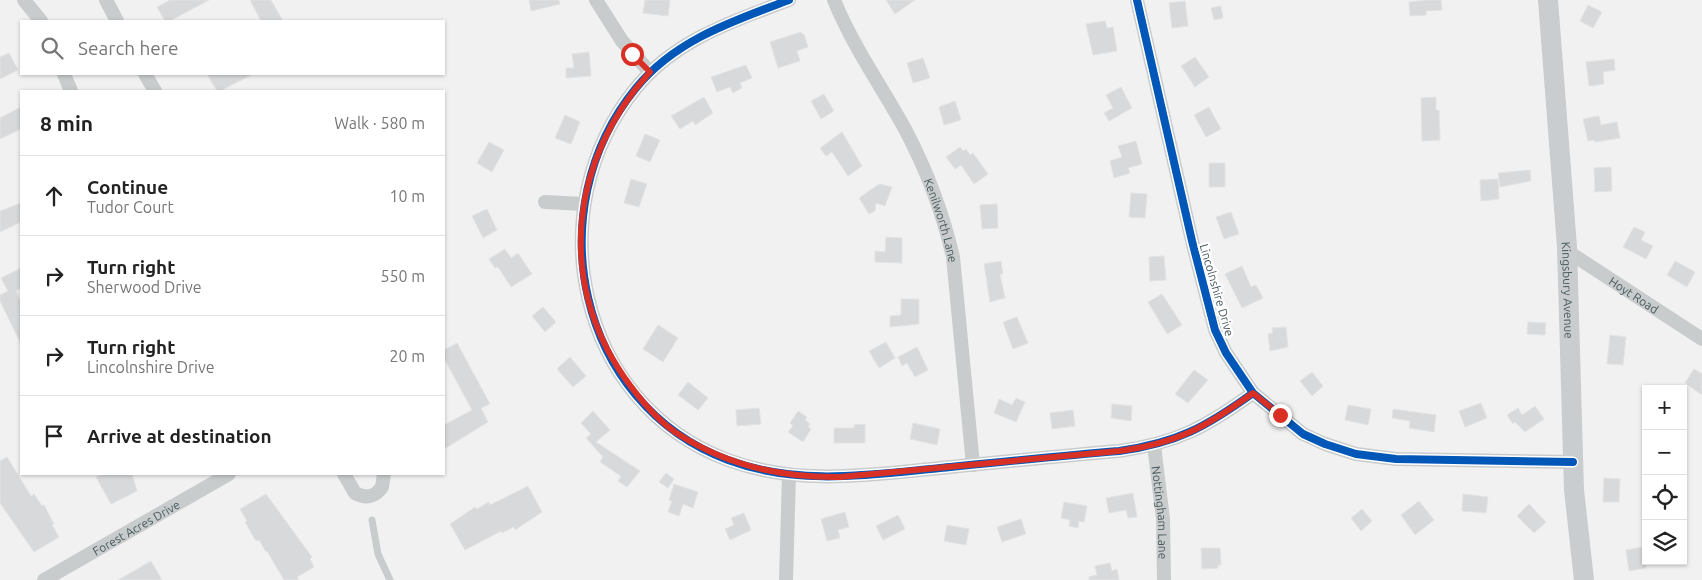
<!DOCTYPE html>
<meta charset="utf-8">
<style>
body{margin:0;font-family:Ubuntu,sans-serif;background:#f6f6f6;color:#222}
.controls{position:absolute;right:15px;bottom:15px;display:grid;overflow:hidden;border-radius:0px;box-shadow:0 1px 4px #0004}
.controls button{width:45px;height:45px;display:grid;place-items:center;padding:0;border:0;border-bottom:1px solid #e0e0e0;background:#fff;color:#222;font:25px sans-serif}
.stop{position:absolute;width:15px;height:15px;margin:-11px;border:4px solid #d93025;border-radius:50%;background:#fff}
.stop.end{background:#d93025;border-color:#fff;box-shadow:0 1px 5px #0008}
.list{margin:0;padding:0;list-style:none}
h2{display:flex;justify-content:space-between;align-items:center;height:65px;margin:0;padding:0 20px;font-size:21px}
h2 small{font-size:16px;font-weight:400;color:#767676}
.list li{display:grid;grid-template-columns:32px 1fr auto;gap:15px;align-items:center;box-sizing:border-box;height:80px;padding:0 20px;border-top:1px solid #e0e0e0}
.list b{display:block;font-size:19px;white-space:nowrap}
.list p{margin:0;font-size:16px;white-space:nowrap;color:#767676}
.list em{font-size:16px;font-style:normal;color:#767676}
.icon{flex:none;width:28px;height:28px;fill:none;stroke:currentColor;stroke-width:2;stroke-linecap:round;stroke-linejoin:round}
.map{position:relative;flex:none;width:1702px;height:580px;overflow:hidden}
.search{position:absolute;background:#fff;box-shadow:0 1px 4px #0004;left:20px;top:20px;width:425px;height:55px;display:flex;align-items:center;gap:12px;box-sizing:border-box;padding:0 18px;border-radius:0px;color:#767676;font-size:19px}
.panel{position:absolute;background:#fff;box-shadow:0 1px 4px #0004;left:20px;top:90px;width:425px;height:385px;border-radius:0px}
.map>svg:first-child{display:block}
.building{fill:#d8d9da;stroke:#e3e3e4}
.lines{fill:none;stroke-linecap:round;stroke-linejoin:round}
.service{stroke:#c9cccd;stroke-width:7}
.minor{stroke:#c9cccd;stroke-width:14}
.secondary{stroke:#c9cdcf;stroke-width:20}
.cycleway-casing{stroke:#fff;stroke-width:11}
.cycleway{stroke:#0057b8;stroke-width:8}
.route{stroke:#d93025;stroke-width:6}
.labels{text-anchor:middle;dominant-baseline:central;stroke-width:4.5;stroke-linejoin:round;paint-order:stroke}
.street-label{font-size:12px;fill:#48595e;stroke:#fff}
</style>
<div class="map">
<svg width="1702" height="580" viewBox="0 0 1702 580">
<rect width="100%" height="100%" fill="#f2f1f1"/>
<path class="building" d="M170,0H209L170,21H165L157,7Z
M250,0H271L283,21H261Z
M529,0H559L560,4L531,11Z
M645,0H670L668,16L643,13Z
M886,0H915L895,14Z
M1428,0H1441L1442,10L1426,11V15L1410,16L1409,2Z
M1185,1L1188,26L1172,28L1169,3Z
M1588,5L1602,12L1593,28L1580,21Z
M1221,6L1223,18L1214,20L1211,8Z
M1105,21L1107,28L1113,27L1117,51L1093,55L1086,24Z
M801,32L802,34H804L808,47L797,51L800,61L778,68L770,42Z
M589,52L591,76L566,78V68H574L572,54Z
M9,53L18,70L0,79V57Z
M1195,57L1209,77L1195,87L1181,66Z
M923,58L930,78L913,83L907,63Z
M1614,59L1615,70L1603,72L1604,84L1589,86L1586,62Z
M746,65L752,78L740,83L742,88L733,93L730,87L717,92L711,77Z
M207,74H253L220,91H217Z
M1121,87L1132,108L1109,121L1104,113L1113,108L1106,95Z
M824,94L834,111L821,119L811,101Z
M704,97L713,113L695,125L693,121L680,129L671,116Z
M1436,97V110H1439L1440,140L1422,141L1421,98Z
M955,101L961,120L944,125L939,107Z
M21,107V129L0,139V118Z
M1209,107L1221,129L1206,137L1194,115Z
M565,115L580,122L571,144L555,138Z
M1599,116L1601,125L1617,122L1620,138L1595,142L1594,140L1588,141L1583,119Z
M842,132L862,166L848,176L832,152L826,156L820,148Z
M645,134L660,140L650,162L636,156Z
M1136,141L1142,164L1128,168L1130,173L1114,178L1110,161L1122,157L1118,146Z
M489,142L504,150L492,172L477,163Z
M960,147L963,151L966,149L970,155L973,153L988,174L974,184L961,165L955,169L946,157Z
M1209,163H1225V187H1209Z
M1611,167L1612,191L1595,192L1594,168Z
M1530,170L1531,181L1500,187L1498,173Z
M631,179L647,184L639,207L624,203Z
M1498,179L1499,199L1481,201L1480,180Z
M879,184L892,187L885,206L876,203L875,211L869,214L859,198Z
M1131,193L1147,194L1145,218L1129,217Z
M21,203V222L0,232V211Z
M997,204L998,228L982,229L980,205Z
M487,209L497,230L483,238L472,216Z
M1231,212L1239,234L1224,239L1216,217Z
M1634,227L1645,232L1641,240L1653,246L1646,259L1623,247Z
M886,237L902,238V263L875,262V251L885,252Z
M505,249L511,258L518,253L532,274L511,287L498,267L495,268L489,259Z
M1164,256L1166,280L1150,281L1149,257Z
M1001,261L1003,274H1000L1005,298L990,302L984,264Z
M1675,261L1695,272L1687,287L1667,275Z
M1242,266L1251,287L1256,285L1263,298L1242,308L1225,274Z
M21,268V288L16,291L21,302V344L0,301V295L8,291L1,278Z
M1162,294L1182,325L1167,334L1148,302Z
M901,299H919V324L890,327V316L901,315Z
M543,307L556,322L545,332L532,316Z
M1017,317L1028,343L1013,349L1003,322Z
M1528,322L1546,323L1545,335L1527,334Z
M658,325L678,338L663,362L643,349Z
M1286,327L1288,347L1270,351L1268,334L1273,333L1272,328Z
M1610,335L1626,337L1623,365L1607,364Z
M886,342L895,358L879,368L869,351Z
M457,343L490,404L481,408L488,422L444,449V425L472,410L444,358V350Z
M917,347L928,370L915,377L907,363L902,366L898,357Z
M570,357L586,376L573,387L557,369Z
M1694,369L1702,374V395L1685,383Z
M1194,370L1208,380L1188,403L1175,394Z
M1312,372L1323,386L1312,396L1300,381Z
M688,382L708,398L698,410L678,395Z
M1016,398L1025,402L1016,422L994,413L999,399L1012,405Z
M1481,403L1487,418L1465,427L1459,411Z
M1112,404L1132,406L1131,421L1111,418Z
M1348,405L1371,409L1368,425L1345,420Z
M1535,406L1544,419L1525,432L1515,422L1513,424L1507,415L1518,408L1522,415Z
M759,408L761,424L737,426L736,410Z
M1393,409L1436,415L1434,432L1409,428L1410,421L1392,418Z
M1073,410L1075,426L1052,429L1050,413Z
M593,411L610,430L596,442L640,471L627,487L618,481L621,476L600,462L603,457L586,438L591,434L581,423Z
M798,411L807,417L805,420L810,424L808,427L811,429L803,442L788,432L793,426L790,423Z
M913,423L940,429L937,445L910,439Z
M865,424V443H834V428H854V425Z
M7,457L31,496L34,494L42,506L44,505L54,524L52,525L59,537L34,552L0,503V461Z
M666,473L674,479L668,488L659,482Z
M103,474H132L137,491L111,504L96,477Z
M1604,478L1620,479L1619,502H1603Z
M674,484L698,492L693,508L683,504L679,516L668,512L672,501L669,500Z
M528,486L542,512L515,530L514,527L502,533L501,531L465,550L450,524L475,507L477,509L489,502L490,505Z
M1133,493L1137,517L1128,518L1126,510L1109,513L1106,498Z
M266,494L312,557L310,559L314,567L297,577L299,580H284L267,551L266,552L259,540L256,541L245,522L247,521L240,509Z
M1463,494L1488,497L1486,513L1462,511Z
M1419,501L1434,520L1415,535L1401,515Z
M1064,502L1087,506L1084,522L1079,521L1078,528L1069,526L1070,520L1061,518Z
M1529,504L1546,522L1534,533L1517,516Z
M1362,509L1372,521L1361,531L1351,518Z
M845,512L849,527L838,530L840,538L827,541L821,519Z
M744,513L751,530L730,540L725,529L734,525L731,518Z
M898,515L905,529L883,540L876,526Z
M1021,519L1026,534L1002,542L997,527Z
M947,525L969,529L966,545L944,541Z
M1643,547L1646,568L1629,571L1626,550Z
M1201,548H1220L1221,565H1218V568L1202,569Z
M151,561L162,580H118Z
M1110,563L1112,571L1117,569L1119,580H1089V577L1097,575L1095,566Z"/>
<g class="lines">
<path class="service" d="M372,520L378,554L390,580"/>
<g class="minor">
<path d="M24,0L41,21"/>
<path d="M106,0L117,21"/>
<path d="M596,0L622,41L650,72"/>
<path d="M789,0C733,21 675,40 636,88C537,209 577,404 728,460C798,486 868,475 940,468C1000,462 1059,456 1119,451C1177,443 1206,427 1253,393"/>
<path id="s1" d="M834,0C853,47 882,87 906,131C927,171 943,214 953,257L973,465"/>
<path d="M1137,0L1192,241L1215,330L1226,353L1253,393L1303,434L1325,444L1356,454L1396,459L1573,462"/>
<path d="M64,74L71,91"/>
<path d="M145,74L155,91"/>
<path d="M545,202L584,204"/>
<path id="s2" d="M1567,251L1702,339"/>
<path id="s3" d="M1154,445L1163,519L1164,580"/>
<path d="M344,474L355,493C366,499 375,497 382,487L384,474"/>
<path id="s4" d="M44,580L229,474"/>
<path d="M786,580L789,475"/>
</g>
<path class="secondary" id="s5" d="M1548,0L1567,247L1574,490L1584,580"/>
<defs>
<path id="cycleway" d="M789,0C733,21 675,40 636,88C537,209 577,404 728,460C798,486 868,475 940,468C1000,462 1059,456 1119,451C1177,443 1206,427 1253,393
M1137,0L1192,241L1215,330L1226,353L1253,393L1303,434L1325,444L1356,454L1396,459L1573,462"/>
</defs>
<use href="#cycleway" class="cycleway-casing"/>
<use href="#cycleway" class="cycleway"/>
</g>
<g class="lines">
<path class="route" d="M632,54L650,72C571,158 556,279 624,377C638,397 655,418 675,432C725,465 781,478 840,477L1119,451C1178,443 1206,427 1253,393L1280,415"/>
</g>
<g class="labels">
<g class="street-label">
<text stroke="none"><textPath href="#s1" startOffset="246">Kenilworth Lane</textPath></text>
<text transform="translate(1217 290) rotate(74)">Lincolnshire Drive</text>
<text stroke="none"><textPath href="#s5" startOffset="291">Kingsbury Avenue</textPath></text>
<text stroke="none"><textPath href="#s2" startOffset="80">Hoyt Road</textPath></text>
<text stroke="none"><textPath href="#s3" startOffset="68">Nottingham Lane</textPath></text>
<text stroke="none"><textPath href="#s4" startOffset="106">Forest Acres Drive</textPath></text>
</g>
</g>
</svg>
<div class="controls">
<button>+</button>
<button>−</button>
<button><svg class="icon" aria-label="locate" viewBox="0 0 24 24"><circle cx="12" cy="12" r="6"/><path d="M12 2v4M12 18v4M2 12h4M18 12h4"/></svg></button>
<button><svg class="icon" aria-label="layers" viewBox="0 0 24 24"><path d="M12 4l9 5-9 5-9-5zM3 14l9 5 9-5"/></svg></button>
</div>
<div class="stop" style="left:632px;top:54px"></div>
<div class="stop end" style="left:1280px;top:415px"></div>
<div class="search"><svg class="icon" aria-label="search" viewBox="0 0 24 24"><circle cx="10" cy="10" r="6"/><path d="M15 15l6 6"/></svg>Search here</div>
<section class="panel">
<h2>8 min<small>Walk · 580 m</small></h2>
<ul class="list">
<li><svg class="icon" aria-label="ahead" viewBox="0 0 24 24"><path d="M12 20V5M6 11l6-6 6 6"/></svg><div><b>Continue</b><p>Tudor Court</p></div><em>10 m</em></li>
<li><svg class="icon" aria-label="right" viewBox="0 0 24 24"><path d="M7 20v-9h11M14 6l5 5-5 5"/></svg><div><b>Turn right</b><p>Sherwood Drive</p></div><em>550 m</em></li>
<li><svg class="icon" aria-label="right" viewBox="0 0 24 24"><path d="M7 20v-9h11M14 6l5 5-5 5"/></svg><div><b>Turn right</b><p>Lincolnshire Drive</p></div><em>20 m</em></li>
<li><svg class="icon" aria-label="arrive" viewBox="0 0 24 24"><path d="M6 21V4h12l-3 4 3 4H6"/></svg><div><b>Arrive at destination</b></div></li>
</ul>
</section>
</div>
